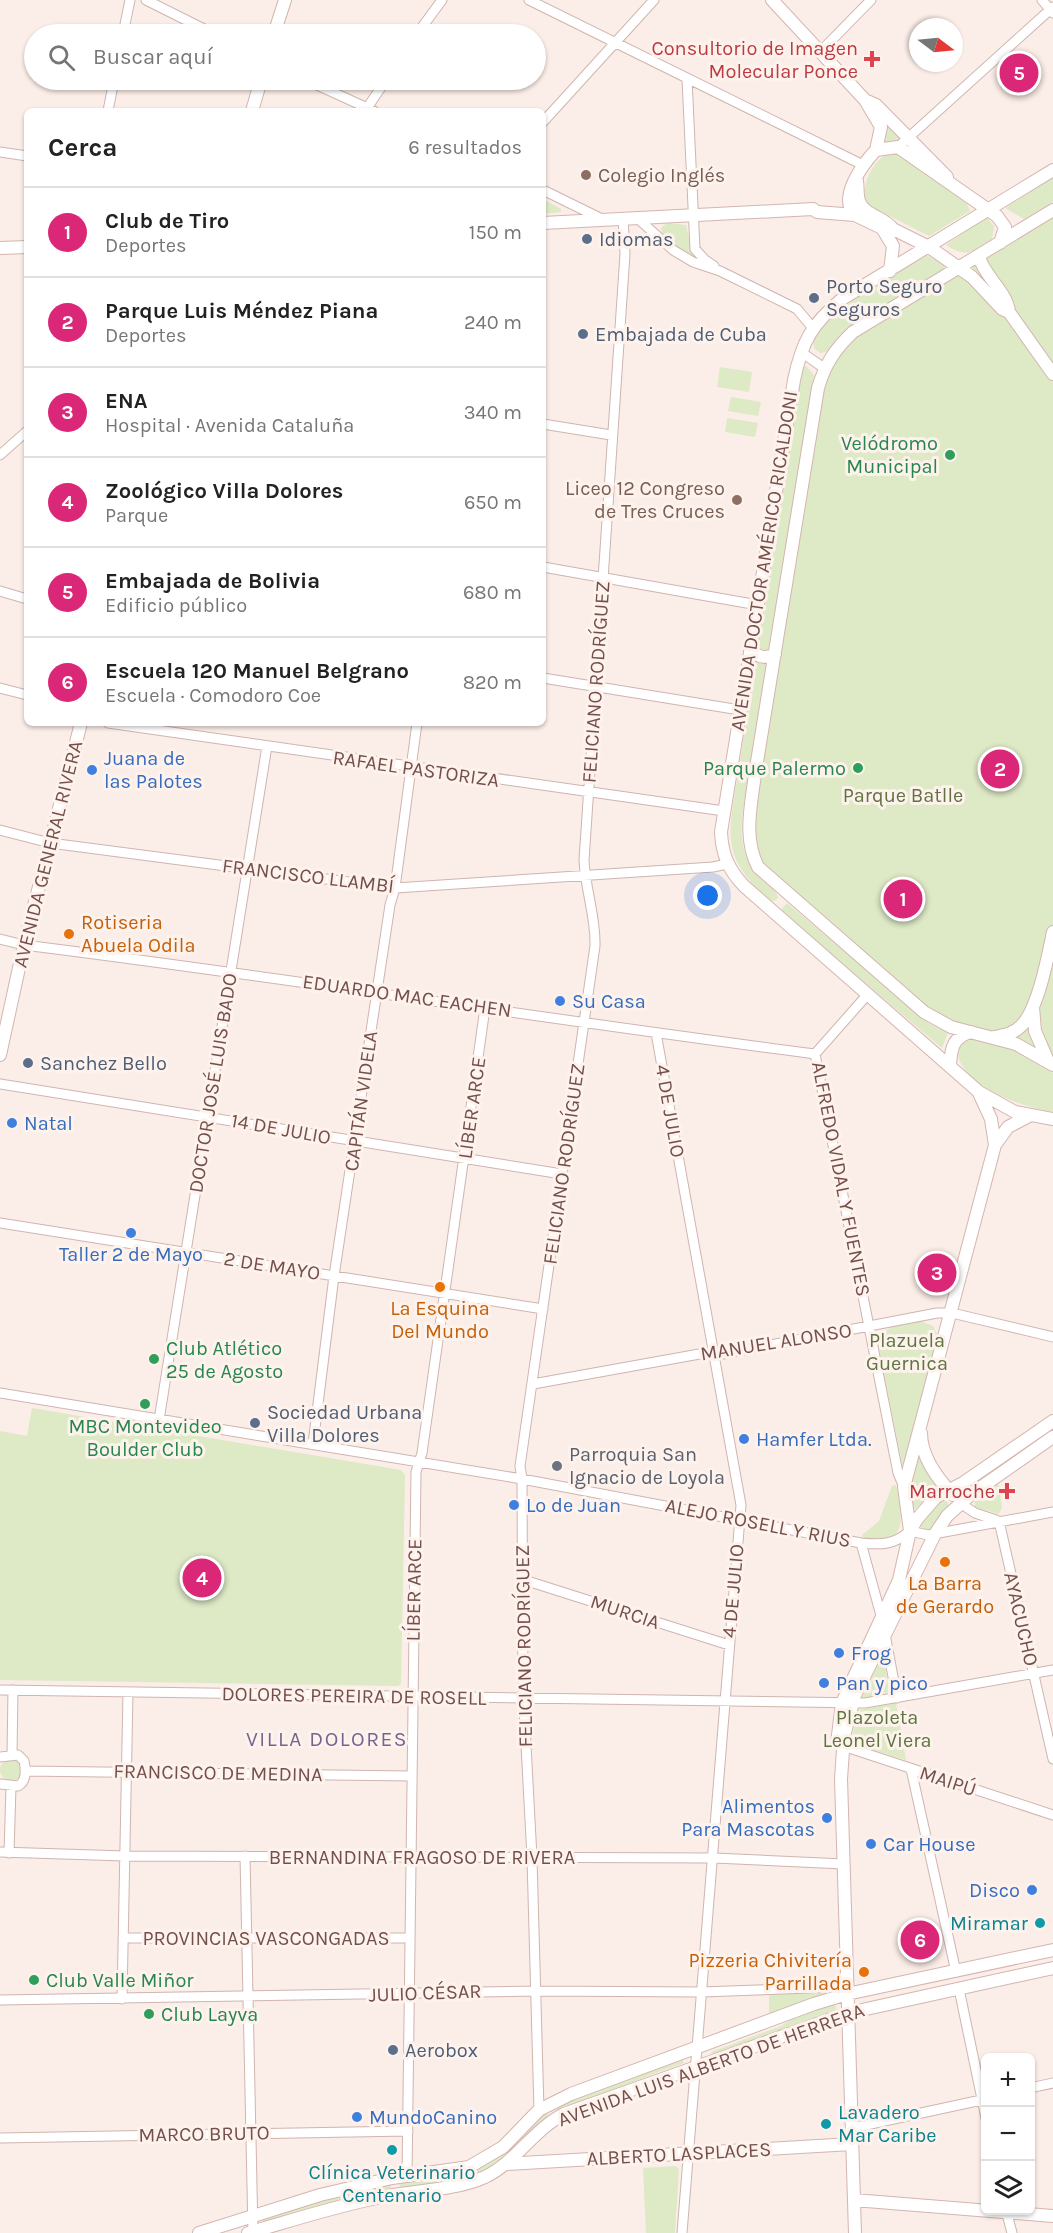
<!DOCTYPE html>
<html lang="es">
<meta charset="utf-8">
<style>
body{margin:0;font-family:Karla,sans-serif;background:#f2f2f2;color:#222}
.controls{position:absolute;right:18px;bottom:18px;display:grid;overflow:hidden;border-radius:9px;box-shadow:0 2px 4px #0004}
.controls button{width:54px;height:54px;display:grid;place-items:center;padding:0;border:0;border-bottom:2px solid #e0e0e0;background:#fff;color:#222;font:30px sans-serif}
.compass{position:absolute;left:909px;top:18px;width:54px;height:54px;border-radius:50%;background:#fff;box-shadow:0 2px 4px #0004;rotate:106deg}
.you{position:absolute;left:708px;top:896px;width:21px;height:21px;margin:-15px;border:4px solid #fff;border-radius:50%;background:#1a73e8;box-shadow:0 0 0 9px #1a73e833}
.badge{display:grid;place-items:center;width:39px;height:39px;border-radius:50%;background:#db2777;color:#fff;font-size:20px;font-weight:700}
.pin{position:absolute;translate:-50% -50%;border:3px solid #fff;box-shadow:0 2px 6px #0006}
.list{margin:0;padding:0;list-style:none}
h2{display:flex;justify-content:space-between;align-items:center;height:78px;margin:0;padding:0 24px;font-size:26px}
h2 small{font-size:20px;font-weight:400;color:#767676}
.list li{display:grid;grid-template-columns:39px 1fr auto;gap:18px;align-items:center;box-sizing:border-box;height:90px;padding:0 24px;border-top:2px solid #e0e0e0}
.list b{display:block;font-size:22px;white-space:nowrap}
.list p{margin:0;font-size:20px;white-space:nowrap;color:#767676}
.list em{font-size:20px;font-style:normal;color:#767676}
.icon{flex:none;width:33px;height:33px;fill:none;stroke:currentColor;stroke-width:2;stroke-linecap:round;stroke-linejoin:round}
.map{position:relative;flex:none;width:1053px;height:2233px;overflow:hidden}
.search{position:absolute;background:#fff;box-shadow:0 2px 4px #0004;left:24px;top:24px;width:522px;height:66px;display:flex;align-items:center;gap:15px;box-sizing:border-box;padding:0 21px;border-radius:33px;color:#767676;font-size:22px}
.panel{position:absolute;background:#fff;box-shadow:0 2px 4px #0004;left:24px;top:108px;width:522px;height:618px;border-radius:9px}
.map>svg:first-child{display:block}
.green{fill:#dee9c6}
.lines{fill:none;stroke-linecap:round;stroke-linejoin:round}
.street-casing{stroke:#cfb5b0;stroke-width:11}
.secondary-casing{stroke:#d4b5b0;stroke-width:14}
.street{stroke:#fff;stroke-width:9}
.secondary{stroke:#fff;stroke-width:12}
.health-dot{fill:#e0444e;stroke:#fef2ed;stroke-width:2}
.education-dot{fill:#8d6e63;stroke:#fef2ed;stroke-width:2}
.service-dot{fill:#5c6f8a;stroke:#fef2ed;stroke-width:2}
.leisure-dot{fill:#2e9e5b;stroke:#fef2ed;stroke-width:2}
.shop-dot{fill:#3f7fe0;stroke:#fef2ed;stroke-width:2}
.food-dot{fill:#e8710a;stroke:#fef2ed;stroke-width:2}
.worship-dot{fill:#6b7280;stroke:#fef2ed;stroke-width:2}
.culture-dot{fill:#0f9aa8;stroke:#fef2ed;stroke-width:2}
.labels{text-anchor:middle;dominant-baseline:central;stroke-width:6;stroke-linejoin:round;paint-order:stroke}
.health-label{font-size:20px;fill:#be3a42;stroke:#fef2ed;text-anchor:end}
.education-label{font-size:20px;fill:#785e54;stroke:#fef2ed;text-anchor:start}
.service-label{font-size:20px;fill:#4e5e75;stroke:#fef2ed;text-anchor:start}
.leisure-label{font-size:20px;fill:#27864d;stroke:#fef2ed;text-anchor:start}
.street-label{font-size:20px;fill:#744f4c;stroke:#fef2ed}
.shop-label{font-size:20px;fill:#366cbe;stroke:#fef2ed;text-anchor:start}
.park-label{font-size:20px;fill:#5f7441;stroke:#fef2ed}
.food-label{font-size:20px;fill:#c56008;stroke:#fef2ed}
.worship-label{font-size:20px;fill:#5b616d;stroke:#fef2ed;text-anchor:start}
.culture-label{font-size:20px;fill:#0d838f;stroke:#fef2ed;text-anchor:end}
.neighbourhood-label{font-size:21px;letter-spacing:1.5px;fill:#756490;stroke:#fef2ed}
</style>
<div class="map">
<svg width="1053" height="2233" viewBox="0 0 1053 2233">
<rect width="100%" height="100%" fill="#fbede7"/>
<path class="green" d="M873,109L903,141L883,143Z
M888,153H899L967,204L970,211L929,236L866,204C861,185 871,163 888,153Z
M1053,177V202L1024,219L1005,208Z
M543,199L561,209V212L543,214Z
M1053,210V1065L944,1025L753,857L750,844L818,388L837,349Z
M985,218L988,219L994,226L992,239C972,251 968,259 946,245Z
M667,223L686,225L693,255L704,263L681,251L662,234L661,228Z
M926,255L945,265L944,269L880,308L850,329L826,352L820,353L814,348L813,340C842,301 884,280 926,255Z
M806,366L814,375L769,649L766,652L758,650L757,647L802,368Z
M720,367L752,372L749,392L717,387Z
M731,397L761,402L758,416L728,411Z
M727,418L758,423L755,437L725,432Z
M755,661L767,663L750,763L740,761Z
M743,771L749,777C743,810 733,844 756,873C763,881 776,887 778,898L774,901H770C720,856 728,836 738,774Z
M787,903L929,1023L948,1033L942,1048L780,911Z
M973,1039L1014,1050L1053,1073V1112C1025,1108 964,1087 958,1055L961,1044Z
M920,1321L933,1326L938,1336L905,1465L902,1463L878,1344C883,1324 903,1324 920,1321Z
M32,1408L401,1470L405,1475L401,1684L398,1686L0,1680V1431L27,1436Z
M1053,1426V1431L960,1496L959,1492Z
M918,1453L938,1488L915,1509L912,1507L909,1484Z
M998,1481L1002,1507L999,1514L975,1507L974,1498Z
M896,1485C903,1517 909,1548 863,1538L862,1535L879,1521L892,1486Z
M946,1499L949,1506L928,1531L922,1529L920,1525L937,1502Z
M881,1658L884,1659L889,1692L861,1699Z
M896,1703L906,1760L851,1743L858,1710Z
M0 1770a11 11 0 1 1 22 0a11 11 0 1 1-22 0Z
M823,1992H833L769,2017V1993L815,1994Z
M834,2002L837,2011L713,2057L711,2052L781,2026L795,2017Z
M683,2058L684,2063C641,2077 601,2096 558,2112L555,2106Z
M546,2112L549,2116C534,2128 523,2143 509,2155C477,2182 439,2183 400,2188L399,2183C437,2178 476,2178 506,2151C520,2138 531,2123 546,2112Z
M675,2166L679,2169L675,2233H646L643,2168Z
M391,2184V2190L310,2208L263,2222V2216L281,2209Z"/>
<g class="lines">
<defs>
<path id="street" d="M146,0L214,34
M529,0L863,165
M1042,0L1053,13
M123,34L130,0
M417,34L442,0
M820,52L871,0
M687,79L695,249L705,260L714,266
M306,80L374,111
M108,111L114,80
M365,111L386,80
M543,122L654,0
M898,147L1053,7
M0,152L27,156
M543,190L602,219
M636,217L673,250L693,262L720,271L797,309L812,327
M801,352L824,368
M543,424L611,435
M0,455L27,431
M543,567L758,605
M0,591L27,599
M543,678L740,710
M0,688L27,695
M108,723L724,811
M0,830L50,843L395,888L713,867L727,864
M0,939L24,945C288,978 551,1020 815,1054
M656,1033L741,1505L682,2233
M815,1054L898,1473L904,1487
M815,1054L868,994
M0,1084L562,1174
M0,1223L543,1309
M533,1384L705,1353L723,1354L937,1313H952L1053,1337
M0,1393L522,1479L861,1543C881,1545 894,1545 910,1531L928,1535L1053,1512
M159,1420L267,746
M313,1444L334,1276L390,905L395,888L417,723
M960,1503L975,1513L996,1520
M999,1521L1053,1759
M861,1543L882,1619
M521,1579L729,1645
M885,1634L897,1698
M0,1690L865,1703L1053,1670
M843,1746L1053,1815
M12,1755L13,1690
M0,1757L18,1755L24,1761C26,1770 27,1781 18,1786L0,1784
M911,1769L956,1972
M25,1771L411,1776
M0,1852L125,1856L714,1858L844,1864
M9,1853L11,1786
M245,1856L253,2233
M123,1938H409
M959,1989L986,2118
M122,1999L128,1693
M0,2000L537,1991L702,1992L838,1987L847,1994
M1030,2088L1053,2083
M539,2110L532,1858L523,1688L522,1479L520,1466L595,946C596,916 585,889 584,860L625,254L623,218
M852,2128L986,2099
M0,2138L408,2131
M407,2177L416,1472L422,1453L485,1008
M1006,2210L1012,2233"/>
<path id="secondary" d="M772,0L865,100L881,127L876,150
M274,34L285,0
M867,101L876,105L947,177
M252,111L261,80
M1053,170L842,299C812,324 802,341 794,380L721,832C722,854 728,869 744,886L979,1092L1015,1112L1053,1119
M857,181C858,187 857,195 859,201C864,216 885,217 893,229
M1053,210L853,332C835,349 825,364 818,388L755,774C751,806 743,838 758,867L924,1012L951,1027L1016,1044L1053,1065
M855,215C838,198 862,165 876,150L898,147L997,216L1005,227L1000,243
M543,223L813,209L817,212L855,215L882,228L893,229L929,247L972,277L1002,309L1009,312
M882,228L893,246L890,271
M0,248L27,247
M979,257C985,277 1007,292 1009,312L1053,374
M751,649C758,658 765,659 775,654
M1033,1007L1035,1031L1048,1061
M995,1037C1005,1035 1013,1034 1021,1026C1038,1010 1048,956 1053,932
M0,1055L24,945L81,723
M950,1065C951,1048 953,1037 971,1032
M979,1093L991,1119L995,1145
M921,1433C921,1457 937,1478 953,1495
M910,1531L904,1487L995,1145L1008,1127L1029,1116
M837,1743L842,1703L899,1580L910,1531L917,1519L936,1497L963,1483L1053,1421
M506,2164L852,2144
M854,2200L1053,2216
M199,2233L320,2195L392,2178L469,2167L503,2147L539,2110L571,2094L814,2004L847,1994L1053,1950
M248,2233C293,2220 336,2206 381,2197C416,2190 453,2191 485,2177C516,2162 533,2130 564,2114L848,2013L1053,1968
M855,2233L841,1779L844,1736L855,1695L935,1534L947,1516L970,1495L1053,1437"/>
</defs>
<use href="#street" class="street-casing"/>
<use href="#secondary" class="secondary-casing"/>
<use href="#street" class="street"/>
<use href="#secondary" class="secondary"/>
</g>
<g class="health-dot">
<path d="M869 50h6v6h6v6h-6v6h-6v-6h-6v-6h6z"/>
<path d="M1004 1482h6v6h6v6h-6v6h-6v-6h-6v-6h6z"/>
</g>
<g class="education-dot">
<circle cx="586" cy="175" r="6"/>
<circle cx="737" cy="500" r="6"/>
</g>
<g class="service-dot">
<circle cx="587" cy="239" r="6"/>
<circle cx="814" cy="298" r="6"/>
<circle cx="583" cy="334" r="6"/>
<circle cx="28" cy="1063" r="6"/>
<circle cx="255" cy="1423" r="6"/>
<circle cx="393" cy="2050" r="6"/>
</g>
<g class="leisure-dot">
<circle cx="950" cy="455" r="6"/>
<circle cx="858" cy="768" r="6"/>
<circle cx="154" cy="1359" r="6"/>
<circle cx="145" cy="1404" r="6"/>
<circle cx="34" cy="1980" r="6"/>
<circle cx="149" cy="2014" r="6"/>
</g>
<g class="shop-dot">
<circle cx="92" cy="770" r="6"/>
<circle cx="560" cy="1001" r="6"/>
<circle cx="12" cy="1123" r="6"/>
<circle cx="131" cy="1233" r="6"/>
<circle cx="744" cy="1439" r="6"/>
<circle cx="514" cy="1505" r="6"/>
<circle cx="839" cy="1653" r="6"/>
<circle cx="824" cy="1683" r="6"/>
<circle cx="827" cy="1818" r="6"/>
<circle cx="871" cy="1844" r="6"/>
<circle cx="1032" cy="1890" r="6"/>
<circle cx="357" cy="2117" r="6"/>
</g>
<g class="food-dot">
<circle cx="69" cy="934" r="6"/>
<circle cx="440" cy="1287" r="6"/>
<circle cx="945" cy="1562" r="6"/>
<circle cx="864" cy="1972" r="6"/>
</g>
<circle class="worship-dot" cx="557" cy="1466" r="6"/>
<g class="culture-dot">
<circle cx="1040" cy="1923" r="6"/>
<circle cx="826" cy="2124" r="6"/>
<circle cx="392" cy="2150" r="6"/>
</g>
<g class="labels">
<g class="health-label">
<text x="858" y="48">Consultorio de Imagen<tspan x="858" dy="23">Molecular Ponce</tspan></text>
<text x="995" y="1491">Marroche</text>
</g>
<g class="education-label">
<text x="598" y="175">Colegio Inglés</text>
<text x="725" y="488" text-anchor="end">Liceo 12 Congreso<tspan x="725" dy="23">de Tres Cruces</tspan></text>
</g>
<g class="service-label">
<text x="599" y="239">Idiomas</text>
<text x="826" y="286">Porto Seguro<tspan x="826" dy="23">Seguros</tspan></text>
<text x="595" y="334">Embajada de Cuba</text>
<text x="40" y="1063">Sanchez Bello</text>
<text x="267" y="1412">Sociedad Urbana<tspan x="267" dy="23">Villa Dolores</tspan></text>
<text x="405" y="2050">Aerobox</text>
</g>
<g class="leisure-label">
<text x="938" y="443" text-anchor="end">Velódromo<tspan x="938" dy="23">Municipal</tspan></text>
<text x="846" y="768" text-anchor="end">Parque Palermo</text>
<text x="166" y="1348">Club Atlético<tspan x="166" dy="23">25 de Agosto</tspan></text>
<text x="145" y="1426" text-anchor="middle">MBC Montevideo<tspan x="145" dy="23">Boulder Club</tspan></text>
<text x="46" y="1980">Club Valle Miñor</text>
<text x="161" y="2014">Club Layva</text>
</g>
<g class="street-label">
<text transform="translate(764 561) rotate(-81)">AVENIDA DOCTOR AMÉRICO RICALDONI</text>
<text transform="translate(596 682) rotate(-86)">FELICIANO RODRÍGUEZ</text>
<text transform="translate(416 769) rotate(8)">RAFAEL PASTORIZA</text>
<text transform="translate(48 854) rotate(-76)">AVENIDA GENERAL RIVERA</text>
<text transform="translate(308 876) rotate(7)">FRANCISCO LLAMBÍ</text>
<text transform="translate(407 996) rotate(8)">EDUARDO MAC EACHEN</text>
<text transform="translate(213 1083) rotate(-81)">DOCTOR JOSÉ LUIS BADO</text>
<text transform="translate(361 1101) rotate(-82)">CAPITÁN VIDELA</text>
<text transform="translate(472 1108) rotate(-82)">LÍBER ARCE</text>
<text transform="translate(670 1111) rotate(80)">4 DE JULIO</text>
<text transform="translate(281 1129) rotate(10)">14 DE JULIO</text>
<text transform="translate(564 1164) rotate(-82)">FELICIANO RODRÍGUEZ</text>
<text transform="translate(841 1179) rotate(79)">ALFREDO VIDAL Y FUENTES</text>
<text transform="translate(272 1266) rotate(9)">2 DE MAYO</text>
<text transform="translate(776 1342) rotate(-9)">MANUEL ALONSO</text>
<text transform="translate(758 1523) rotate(11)">ALEJO ROSELL Y RIUS</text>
<text transform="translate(414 1590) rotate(-89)">LÍBER ARCE</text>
<text transform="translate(733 1591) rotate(-85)">4 DE JULIO</text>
<text transform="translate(625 1612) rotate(18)">MURCIA</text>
<text transform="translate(1021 1619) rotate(77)">AYACUCHO</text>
<text transform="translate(524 1646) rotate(-91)">FELICIANO RODRÍGUEZ</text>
<text transform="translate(354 1696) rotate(1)">DOLORES PEREIRA DE ROSELL</text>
<text transform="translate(218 1773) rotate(1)">FRANCISCO DE MEDINA</text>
<text transform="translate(948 1781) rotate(18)">MAIPÚ</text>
<text x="422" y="1857">BERNANDINA FRAGOSO DE RIVERA</text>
<text x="266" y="1938">PROVINCIAS VASCONGADAS</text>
<text transform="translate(425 1993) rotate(-2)">JULIO CÉSAR</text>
<text transform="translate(711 2065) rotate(-20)">AVENIDA LUIS ALBERTO DE HERRERA</text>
<text transform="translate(204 2134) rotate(-1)">MARCO BRUTO</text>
<text transform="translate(679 2154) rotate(-3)">ALBERTO LASPLACES</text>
</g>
<g class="shop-label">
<text x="104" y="758">Juana de<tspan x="104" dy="23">las Palotes</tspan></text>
<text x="572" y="1001">Su Casa</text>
<text x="24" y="1123">Natal</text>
<text x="131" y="1254" text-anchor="middle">Taller 2 de Mayo</text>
<text x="756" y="1439">Hamfer Ltda.</text>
<text x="526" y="1505">Lo de Juan</text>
<text x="851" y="1653">Frog</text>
<text x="836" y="1683">Pan y pico</text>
<text x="815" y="1806" text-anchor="end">Alimentos<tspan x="815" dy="23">Para Mascotas</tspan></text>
<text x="883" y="1844">Car House</text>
<text x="1020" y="1890" text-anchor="end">Disco</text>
<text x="369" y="2117">MundoCanino</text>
</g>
<g class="park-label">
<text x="903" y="795">Parque Batlle</text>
<text x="907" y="1340">Plazuela<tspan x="907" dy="23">Guernica</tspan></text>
<text x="877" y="1717">Plazoleta<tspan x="877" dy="23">Leonel Viera</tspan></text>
</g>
<g class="food-label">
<text x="81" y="922" text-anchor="start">Rotiseria<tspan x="81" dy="23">Abuela Odila</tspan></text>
<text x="440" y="1308">La Esquina<tspan x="440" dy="23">Del Mundo</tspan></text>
<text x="945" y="1583">La Barra<tspan x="945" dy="23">de Gerardo</tspan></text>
<text x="852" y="1960" text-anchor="end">Pizzeria Chivitería<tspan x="852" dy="23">Parrillada</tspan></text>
</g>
<g class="worship-label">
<text x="569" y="1454">Parroquia San<tspan x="569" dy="23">Ignacio de Loyola</tspan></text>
</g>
<g class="culture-label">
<text x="1028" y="1923">Miramar</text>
<text x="838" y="2112" text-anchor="start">Lavadero<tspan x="838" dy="23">Mar Caribe</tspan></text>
<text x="392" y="2172" text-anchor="middle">Clínica Veterinario<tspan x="392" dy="23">Centenario</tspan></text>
</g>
<g class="neighbourhood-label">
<text x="327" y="1739">VILLA DOLORES</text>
</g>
</g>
</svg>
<div class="controls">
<button>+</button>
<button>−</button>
<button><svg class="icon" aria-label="layers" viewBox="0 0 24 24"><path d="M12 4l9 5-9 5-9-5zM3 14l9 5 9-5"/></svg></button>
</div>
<svg class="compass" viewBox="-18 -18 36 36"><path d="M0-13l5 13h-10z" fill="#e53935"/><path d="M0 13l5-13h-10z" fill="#767676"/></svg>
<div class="you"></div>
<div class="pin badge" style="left:903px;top:899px">1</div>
<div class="pin badge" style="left:1000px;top:769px">2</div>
<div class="pin badge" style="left:937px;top:1273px">3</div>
<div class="pin badge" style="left:202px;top:1578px">4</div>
<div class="pin badge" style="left:1019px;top:73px">5</div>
<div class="pin badge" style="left:920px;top:1940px">6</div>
<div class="search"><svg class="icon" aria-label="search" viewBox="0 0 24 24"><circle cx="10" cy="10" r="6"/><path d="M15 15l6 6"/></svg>Buscar aquí</div>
<section class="panel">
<h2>Cerca<small>6 resultados</small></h2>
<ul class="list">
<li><span class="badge">1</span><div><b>Club de Tiro</b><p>Deportes</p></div><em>150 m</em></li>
<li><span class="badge">2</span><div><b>Parque Luis Méndez Piana</b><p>Deportes</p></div><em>240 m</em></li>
<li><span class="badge">3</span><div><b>ENA</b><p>Hospital · Avenida Cataluña</p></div><em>340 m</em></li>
<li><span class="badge">4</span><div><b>Zoológico Villa Dolores</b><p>Parque</p></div><em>650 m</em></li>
<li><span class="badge">5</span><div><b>Embajada de Bolivia</b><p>Edificio público</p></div><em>680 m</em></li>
<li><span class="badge">6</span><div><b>Escuela 120 Manuel Belgrano</b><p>Escuela · Comodoro Coe</p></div><em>820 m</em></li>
</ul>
</section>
</div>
